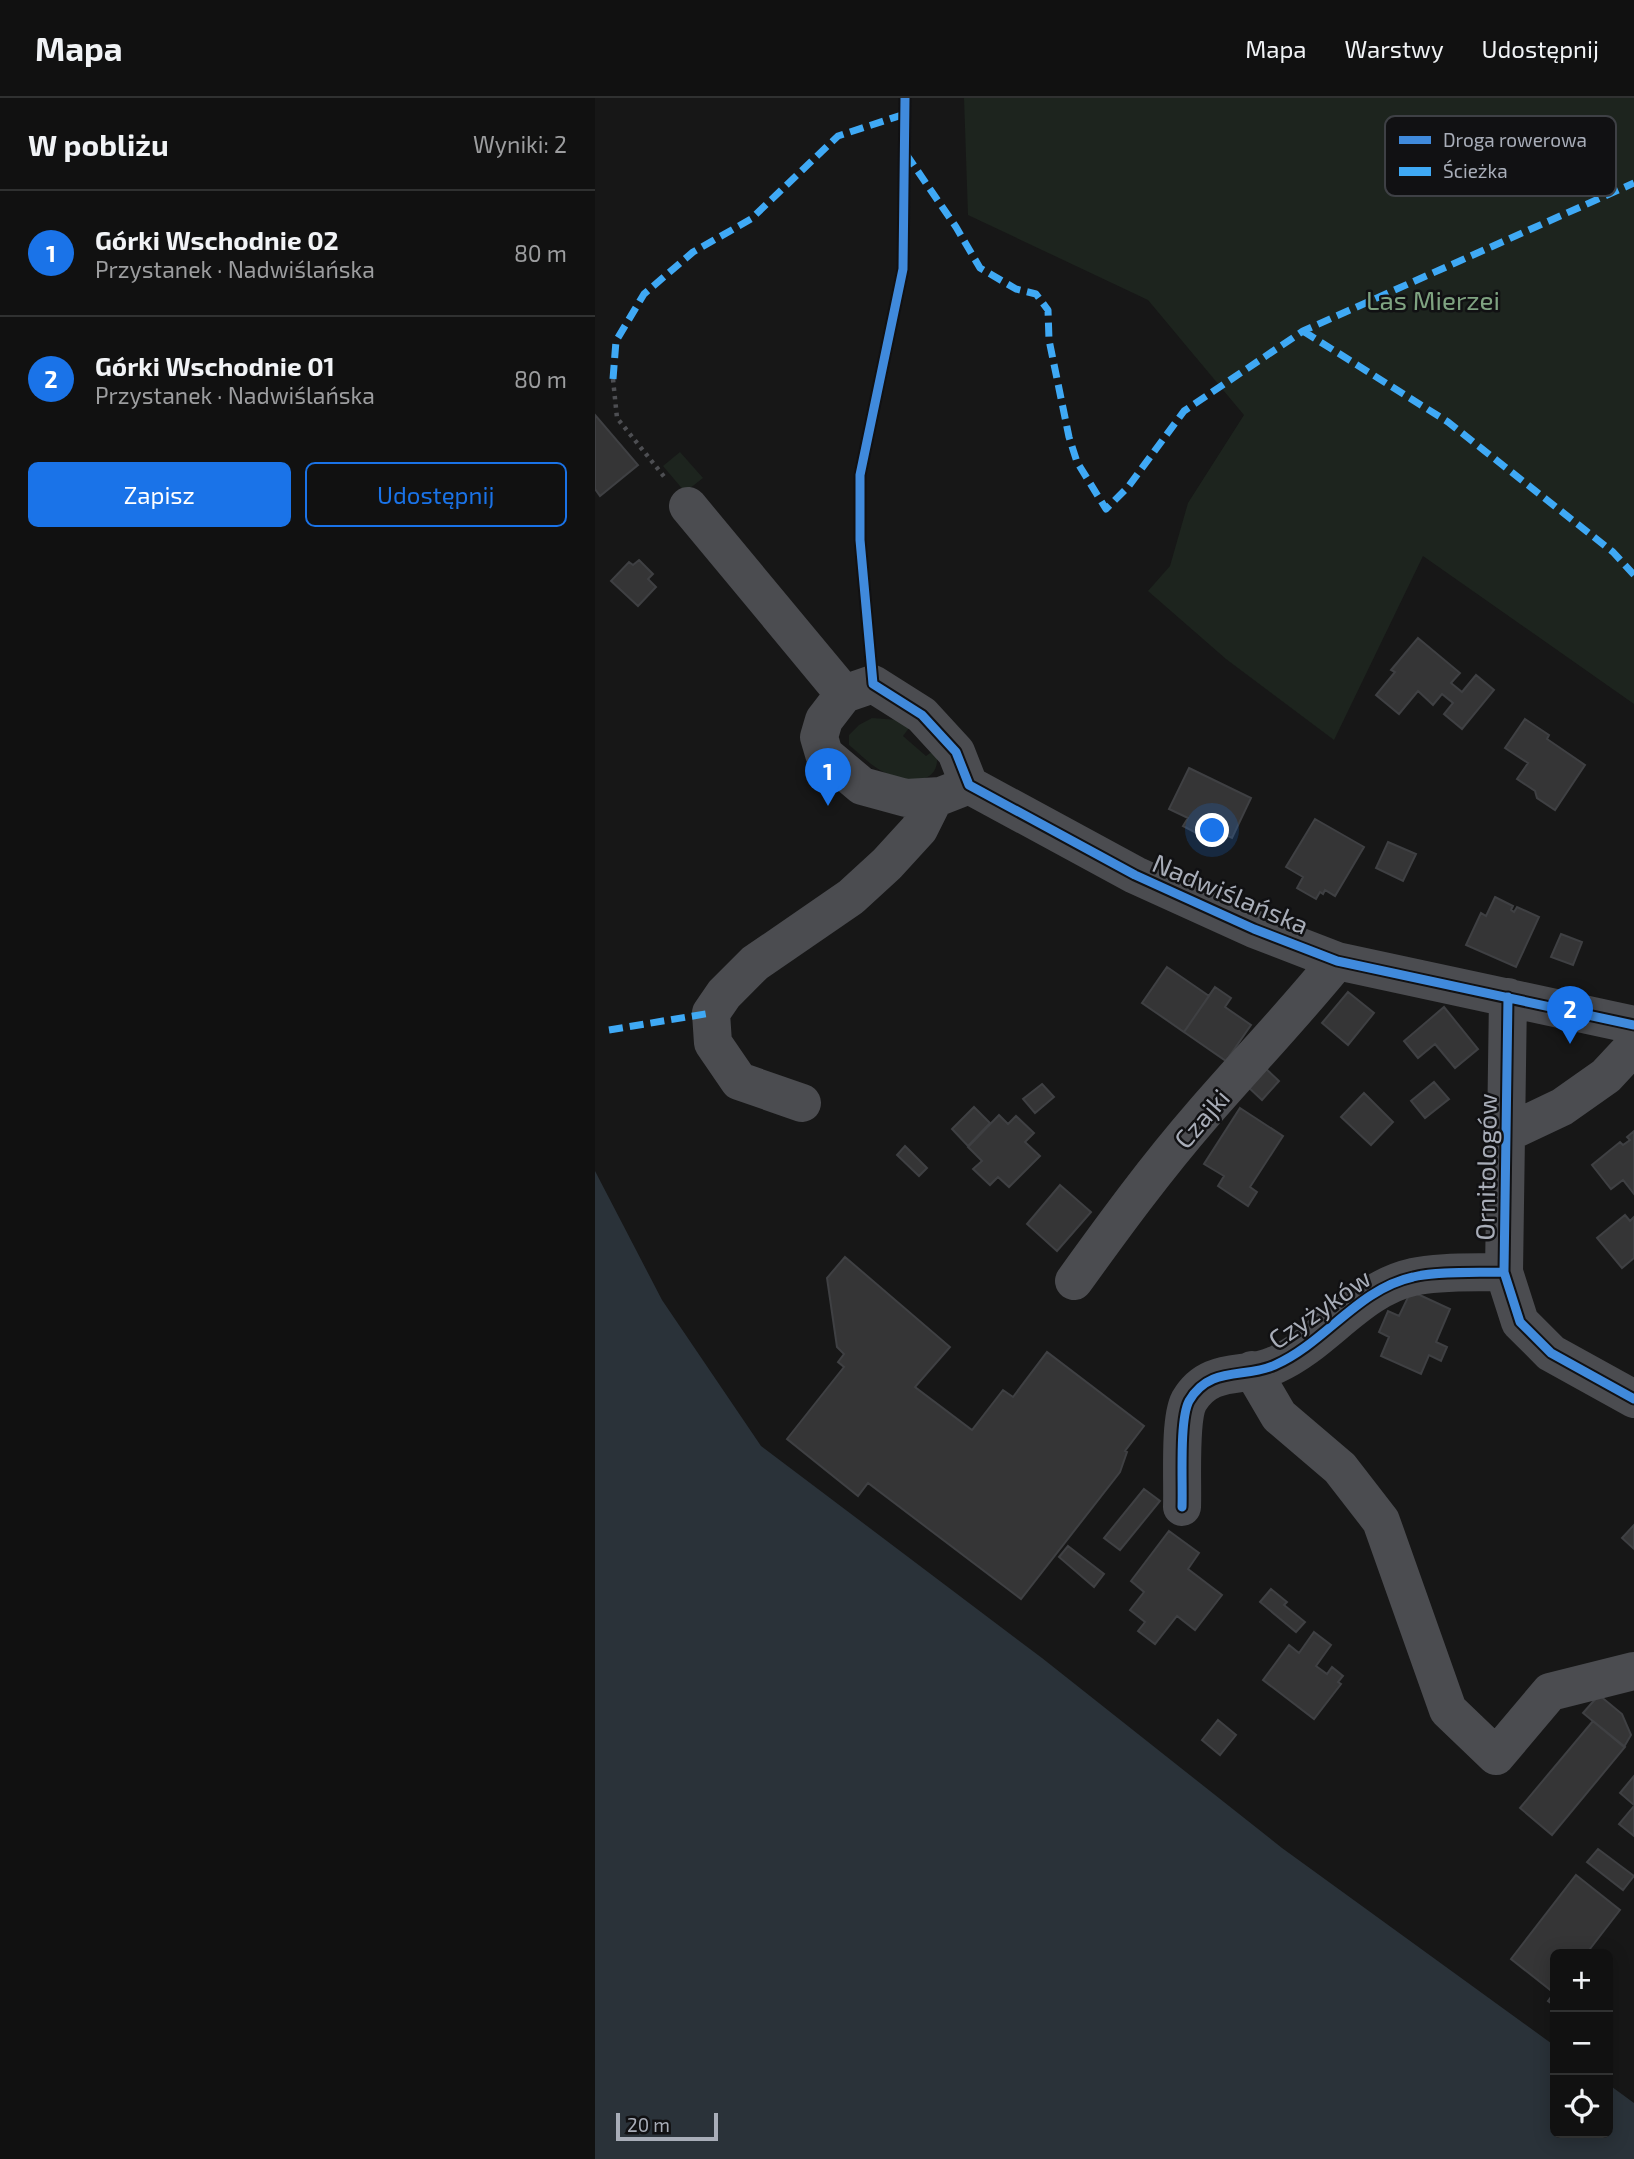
<!DOCTYPE html>
<html lang="pl">
<meta charset="utf-8">
<style>
body{margin:0;font-family:"Exo 2",sans-serif;background:#1a1a1a;color:#f1f3f6}
.controls{position:absolute;right:21px;bottom:21px;display:grid;overflow:hidden;border-radius:10px;box-shadow:0 4px 18px #0003}
.controls button{width:63px;height:63px;display:grid;place-items:center;padding:0;border:0;border-bottom:2px solid #303131;background:#111;color:#f1f3f6;font:35px sans-serif}
.scale{position:absolute;left:21px;bottom:18px;width:102px;box-sizing:border-box;padding-left:7px;border:4px solid #a8adb8;border-top:0;font-size:19px;line-height:24px;white-space:nowrap;color:#a8adb8;-webkit-text-stroke:5px #111113;paint-order:stroke}
.you{position:absolute;left:618px;top:733px;width:24px;height:24px;margin:-18px;border:5px solid #fff;border-radius:50%;background:#1a73e8;box-shadow:0 0 0 10px #1a73e833}
.badge{display:grid;place-items:center;width:46px;height:46px;border-radius:50%;background:#1a73e8;color:#fff;font-size:23px;font-weight:700}
.pin{position:absolute;translate:-50% -58px;filter:drop-shadow(0 2px 4px #0008)}
.pin::after{content:'';position:absolute;top:37px;width:24px;height:21px;background:inherit;clip-path:polygon(0 0,100% 0,50% 100%)}
.list{margin:0;padding:0;list-style:none}
h2{display:flex;justify-content:space-between;align-items:center;height:91px;margin:0;padding:0 28px;font-size:30px}
h2 small{font-size:23px;font-weight:400;color:#9c9d9f}
.list li{display:grid;grid-template-columns:46px 1fr auto;gap:21px;align-items:center;box-sizing:border-box;height:126px;padding:0 28px;border-top:2px solid #303131}
.list b{display:block;font-size:26px;white-space:nowrap}
.list p{margin:0;font-size:23px;white-space:nowrap;color:#9c9d9f}
.list em{font-size:23px;font-style:normal;color:#9c9d9f}
.actions{display:flex;gap:14px;padding:21px 28px}
.actions a{flex:1;padding:16px 0;border:2px solid #1a73e8;border-radius:10px;text-align:center;font-size:24px;color:#1a73e8}
.actions .main{background:#1a73e8;color:#fff}
.icon{flex:none;width:38px;height:38px;fill:none;stroke:currentColor;stroke-width:2;stroke-linecap:round;stroke-linejoin:round}
.map{position:relative;flex:none;width:1039px;height:2061px;overflow:hidden}
header{display:flex;align-items:center;gap:42px;box-sizing:border-box;height:98px;padding:0 35px;background:#111;border-bottom:2px solid #303131}
header strong{font-size:33px}
nav{display:flex;gap:38px;margin-inline-start:auto;font-size:24px}
main{display:flex}
aside{flex:1;background:#111}
.map>svg:first-child{display:block}
.green{fill:#1d241e}
.water{fill:#2a3239}
.building{fill:#353536;stroke:#3f4043;stroke-width:2}
.lines{fill:none;stroke-linecap:round;stroke-linejoin:round}
.path{stroke:#4d4e52;stroke-width:4.5;stroke-dasharray:3.5 5;stroke-linecap:butt}
.minor{stroke:#4b4c50;stroke-width:38}
.quiet{stroke:#3fa9f5;stroke-width:7;stroke-dasharray:14 7;stroke-linecap:butt}
.cycleway-casing{stroke:#111113;stroke-width:13}
.cycleway{stroke:#408adc;stroke-width:9}
.labels{text-anchor:middle;dominant-baseline:central;stroke-width:5;stroke-linejoin:round;paint-order:stroke}
.park-label{font-size:26px;fill:#7fa381;stroke:#111113}
.street-label{font-size:26px;fill:#a8adb8;stroke:#111113}
.key{fill:#111113;stroke:#3e4045;stroke-width:2}
.key-label{font-size:19px;fill:#a8adb8}
</style>
<header>
<strong>Mapa</strong>
<nav><a>Mapa</a><a>Warstwy</a><a>Udostępnij</a></nav>
</header>
<main>
<aside>
<h2>W pobliżu<small>Wyniki: 2</small></h2>
<ul class="list">
<li><span class="badge">1</span><div><b>Górki Wschodnie 02</b><p>Przystanek · Nadwiślańska</p></div><em>80 m</em></li>
<li><span class="badge">2</span><div><b>Górki Wschodnie 01</b><p>Przystanek · Nadwiślańska</p></div><em>80 m</em></li>
</ul>
<div class="actions"><a class="main">Zapisz</a><a>Udostępnij</a></div>
</aside>
<div class="map">
<svg width="1039" height="2061" viewBox="0 0 1039 2061">
<rect width="100%" height="100%" fill="#171717"/>
<path class="green" d="M369,0H1039V606L828,458L739,642L631,561L553,493L575,468L593,405L649,317L553,202L373,117Z
M85,354L108,380L90,394L68,368Z
M277,620L303,622L314,630L308,638L331,658L338,653L342,659C344,691 304,683 285,672C274,666 264,655 254,647V637L264,627Z"/>
<path class="water" d="M0,1073L67,1202L166,1348L447,1560L687,1750L960,1948V2035H1013V1986L1039,2005V2061H0Z"/>
<path class="building" d="M0,317L43,367L5,398L0,391Z
M44,462L58,476L53,481L61,489L43,508L16,483L34,464L38,467Z
M823,540L865,575L856,585L867,594L881,577L899,592L867,631L849,616L858,605L847,596L838,607L823,593L804,616L781,597L800,574L796,572Z
M930,621L954,637L952,641L990,667L960,712L942,700L940,693L922,681L933,665L910,650Z
M594,670L656,700L637,740L610,727L605,737L588,728L593,720L574,711Z
M720,721L769,749L740,798L730,792L728,796L725,794L721,801L702,790L708,779L691,769Z
M793,744L821,756L808,783L781,770Z
M900,799L918,808L916,812L919,814L922,809L944,819L921,869L871,847L886,815L891,818Z
M966,836L987,844L978,867L956,859Z
M572,869L614,898L589,934L547,905Z
M620,889L636,900L630,909L656,927L631,963L589,934Z
M753,894L779,915L753,947L727,925Z
M849,909L883,951L860,970L840,946L823,960L809,943Z
M669,969L684,983L667,1002L652,988Z
M839,984L854,1001L830,1020L816,1003Z
M447,986L459,999L440,1015L428,1001Z
M769,995L798,1024L776,1047L746,1019Z
M379,1009L395,1025L373,1048L357,1031Z
M645,1010L688,1038L655,1089L662,1094L653,1108L623,1088L629,1078L609,1066Z
M404,1017L413,1026L421,1018L439,1035L430,1044L445,1058L414,1089L403,1079L395,1087L378,1071L387,1063L373,1049Z
M1039,1033V1096L1028,1082L1016,1091L997,1067L1025,1044L1028,1047L1035,1042L1032,1039Z
M310,1048L332,1070L324,1078L302,1057Z
M465,1087L496,1114L462,1153L432,1126Z
M1030,1117L1035,1123L1039,1119V1160L1027,1170L1002,1140Z
M250,1159L355,1249L320,1289L377,1332L408,1292L418,1299L452,1254L549,1328L530,1353L532,1354L525,1374L426,1501L273,1385L263,1398L192,1341L249,1269L243,1264L249,1256L242,1249L232,1180Z
M816,1193L855,1211L841,1244L852,1249L846,1263L834,1257L826,1276L786,1258L794,1239L784,1234L793,1213L804,1218Z
M549,1391L565,1403L525,1452L509,1440Z
M1039,1427V1451L1027,1440Z
M574,1433L604,1455L593,1471L627,1497L600,1532L582,1518L560,1546L543,1533L550,1524L535,1512L549,1494L536,1483Z
M473,1448L509,1476L499,1489L464,1459Z
M676,1491L692,1504L689,1507L710,1524L701,1534L665,1504Z
M719,1534L736,1547L721,1568L732,1576L737,1569L748,1578L743,1584L746,1586L719,1621L668,1582L694,1547L704,1555Z
M1004,1597L1027,1616L1036,1637L1029,1649L988,1615Z
M623,1622L641,1637L625,1657L607,1642Z
M998,1623L1030,1649L957,1737L925,1710Z
M1039,1678V1707L1025,1695Z
M1039,1708V1738L1024,1726Z
M1003,1751L1039,1778L1028,1792L992,1764Z
M981,1777L1025,1812L991,1856H960V1908L953,1903L959,1895L916,1861Z"/>
<g class="lines">
<path class="path" d="M18,281L22,320L71,381"/>
<path class="minor" d="M93,408L249,596
M374,687L346,698L311,700L267,688L229,656L224,639L229,622L249,596L278,586L327,617L361,654L374,687L540,777L659,831L742,863L1039,927
M913,899L909,1174L925,1224L956,1255L1039,1301
M207,1005L144,983L118,945L116,915L129,896L160,865L256,799L292,766L324,731L340,699
M912,1035L967,1009L1011,978L1039,948
M479,1183C520,1126 561,1070 607,1017C652,965 699,916 742,863
M657,1272L684,1318L745,1370L786,1423L853,1612L901,1658L955,1594L1039,1573
M587,1409C588,1385 584,1322 594,1303C615,1267 650,1281 680,1267C730,1245 763,1191 818,1179C842,1173 883,1175 909,1174"/>
<path class="quiet" d="M311,56L361,129L385,170L421,191L441,196L453,212L454,242L474,339L482,364L511,411L533,389L589,313L708,233L1039,85
M708,233L853,324L1018,454L1039,477
M18,281L21,243L49,196L98,154L156,121L243,38L310,16
M14,932L116,915"/>
<defs>
<path id="cycleway" d="M310,0L308,171L265,377V442L278,586L327,617L361,654L374,687L540,777L659,831L742,863L1039,927
M913,899L909,1174L925,1224L956,1255L1039,1301
M587,1409C588,1385 584,1322 594,1303C615,1267 650,1281 680,1267C730,1245 763,1191 818,1179C842,1173 883,1175 909,1174"/>
</defs>
<use href="#cycleway" class="cycleway-casing"/>
<use href="#cycleway" class="cycleway"/>
</g>
<g class="labels">
<g class="park-label">
<text x="838" y="201">Las Mierzei</text>
</g>
<g class="street-label">
<text transform="translate(636 795) rotate(23)">Nadwiślańska</text>
<text transform="translate(606 1020) rotate(-49)">Czajki</text>
<text transform="translate(890 1069) rotate(-89)">Ornitologów</text>
<text transform="translate(724 1210) rotate(-35)">Czyżyków</text>
</g>
</g>
<rect x="790" y="18" width="231" height="80" rx="10" class="key"/>
<rect x="804" y="38" width="32" height="8" fill="#408adc"/>
<rect x="804" y="69" width="32" height="9" fill="#3fa9f5"/>
<g class="key-label">
<text x="848" y="49">Droga rowerowa</text>
<text x="848" y="80">Ścieżka</text>
</g>
</svg>
<div class="controls">
<button>+</button>
<button>−</button>
<button><svg class="icon" aria-label="locate" viewBox="0 0 24 24"><circle cx="12" cy="12" r="6"/><path d="M12 2v4M12 18v4M2 12h4M18 12h4"/></svg></button>
</div>
<div class="scale">20 m</div>
<div class="you"></div>
<div class="pin badge" style="left:233px;top:708px">1</div>
<div class="pin badge" style="left:975px;top:946px">2</div>
</div>
</main>
